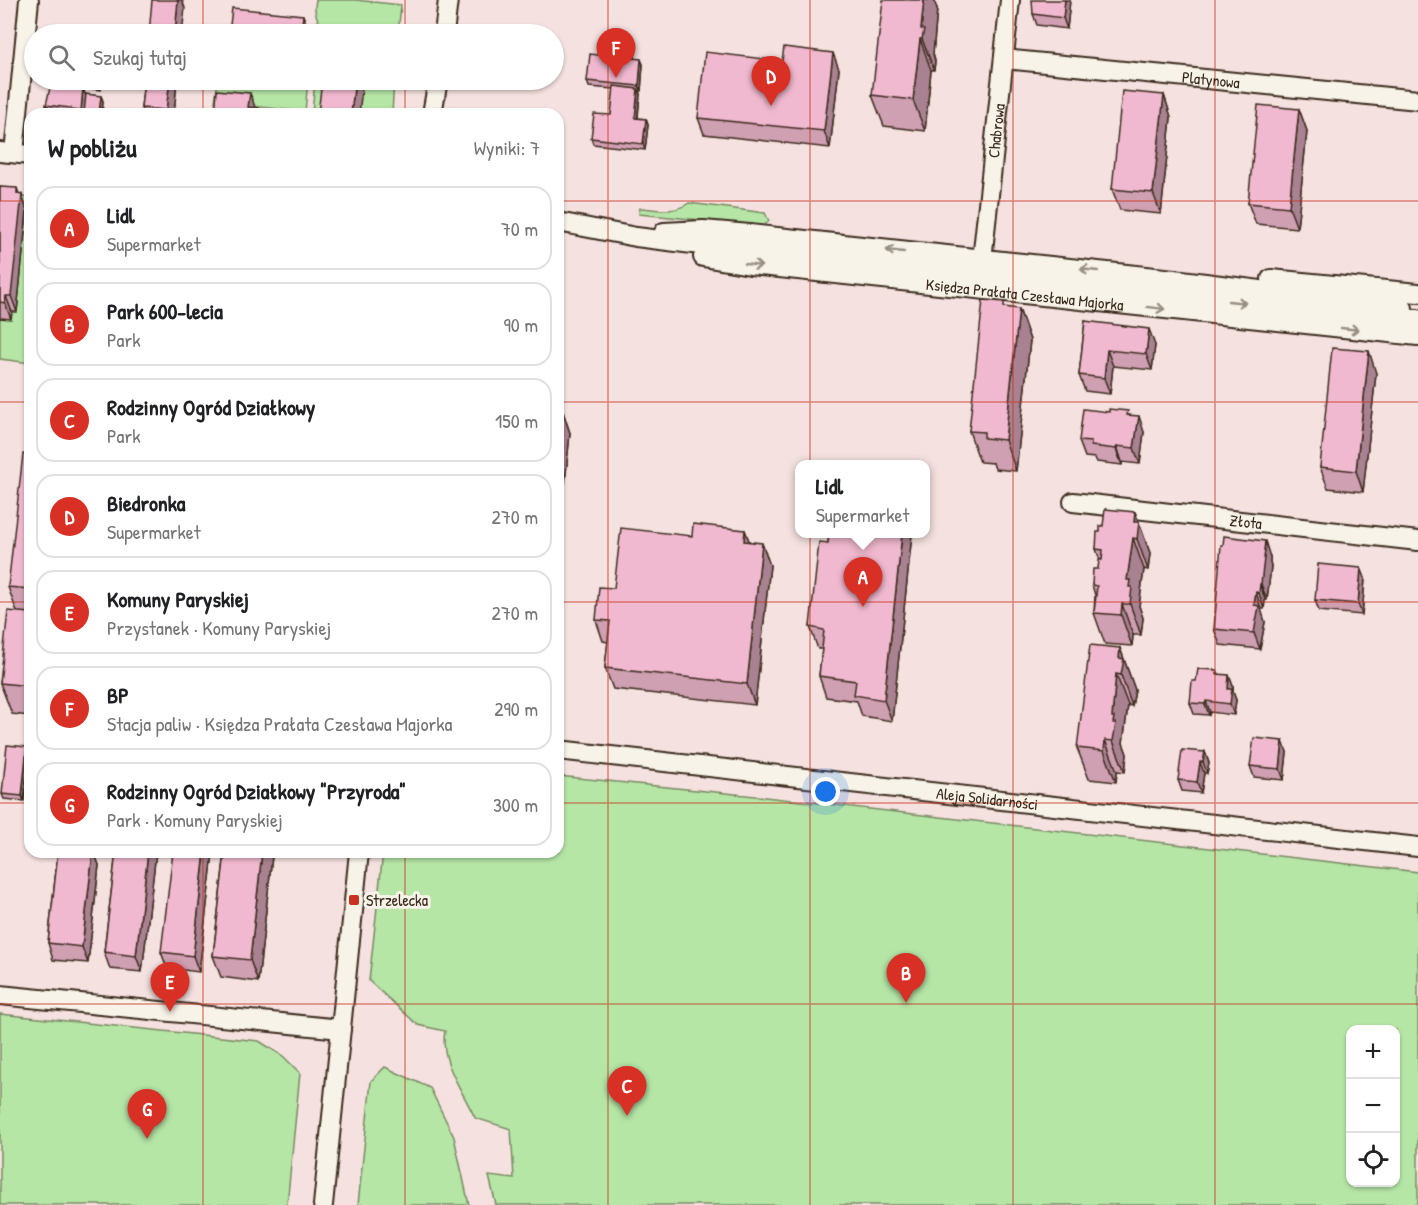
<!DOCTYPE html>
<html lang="pl">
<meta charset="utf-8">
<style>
body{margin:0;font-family:"Patrick Hand",sans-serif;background:#f2f2f2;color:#202124}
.controls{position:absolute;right:18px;bottom:18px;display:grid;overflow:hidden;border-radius:12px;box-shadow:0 2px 4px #0004}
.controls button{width:54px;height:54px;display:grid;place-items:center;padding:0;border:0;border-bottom:2px solid #e0e0e0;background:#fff;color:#202124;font:30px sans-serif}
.you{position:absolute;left:826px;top:792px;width:21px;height:21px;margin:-15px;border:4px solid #fff;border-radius:50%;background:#1a73e8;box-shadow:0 0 0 9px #1a73e833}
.badge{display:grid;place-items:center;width:39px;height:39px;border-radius:50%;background:#d93025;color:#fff;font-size:20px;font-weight:700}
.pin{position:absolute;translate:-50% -50px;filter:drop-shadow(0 2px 3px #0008)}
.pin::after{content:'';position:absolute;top:32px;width:21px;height:18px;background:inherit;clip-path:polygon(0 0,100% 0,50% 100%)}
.popup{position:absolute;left:795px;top:460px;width:135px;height:78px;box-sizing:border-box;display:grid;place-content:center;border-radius:12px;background:#fff;filter:drop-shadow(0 2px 4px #0005);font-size:20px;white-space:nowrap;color:#757577}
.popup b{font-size:22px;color:#202124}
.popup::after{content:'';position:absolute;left:50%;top:100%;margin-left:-12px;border:12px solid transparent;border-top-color:#fff}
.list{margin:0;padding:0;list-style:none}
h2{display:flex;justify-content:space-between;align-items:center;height:78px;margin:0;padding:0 24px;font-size:26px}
h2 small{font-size:20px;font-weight:400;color:#757577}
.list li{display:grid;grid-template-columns:39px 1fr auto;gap:18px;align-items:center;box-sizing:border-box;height:84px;margin:0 12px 12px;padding:0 12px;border:2px solid #e0e0e0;border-radius:18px}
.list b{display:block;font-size:22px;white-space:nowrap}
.list p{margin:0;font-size:20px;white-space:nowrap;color:#757577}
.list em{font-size:20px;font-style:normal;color:#757577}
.icon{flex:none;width:33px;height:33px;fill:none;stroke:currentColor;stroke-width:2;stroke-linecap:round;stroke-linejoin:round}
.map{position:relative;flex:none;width:1418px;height:1205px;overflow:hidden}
.search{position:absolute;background:#fff;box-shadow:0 2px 4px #0004;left:24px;top:24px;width:540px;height:66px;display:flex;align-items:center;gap:15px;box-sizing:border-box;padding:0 21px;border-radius:33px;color:#757577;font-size:22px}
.panel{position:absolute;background:#fff;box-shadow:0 2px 4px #0004;left:24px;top:108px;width:540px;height:750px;border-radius:18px}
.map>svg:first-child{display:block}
.green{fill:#b5e6a6;stroke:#788862;stroke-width:1.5;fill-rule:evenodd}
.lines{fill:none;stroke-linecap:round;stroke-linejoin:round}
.minor-casing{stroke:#3b2a1e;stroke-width:22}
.minor{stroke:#f7f3e8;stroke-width:18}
.wall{fill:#cf9fb2;stroke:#3b2a1e;stroke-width:1.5}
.shaded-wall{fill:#a98291;stroke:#3b2a1e;stroke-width:1.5}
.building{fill:#f1b9cf;stroke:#3b2a1e;stroke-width:1.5}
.oneway{stroke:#998e83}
.grid{fill:none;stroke:#c8321e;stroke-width:1.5;stroke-opacity:0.55}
.poi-dot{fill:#c8321e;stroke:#f7f3e8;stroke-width:2}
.labels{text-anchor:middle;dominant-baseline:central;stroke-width:6;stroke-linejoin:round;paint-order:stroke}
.street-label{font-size:16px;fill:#3b2a1e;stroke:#f7f3e8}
.poi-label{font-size:16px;fill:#3b2a1e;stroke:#f7f3e8;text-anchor:start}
</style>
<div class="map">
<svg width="1418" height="1205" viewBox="0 0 1418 1205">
<rect width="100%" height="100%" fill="#f5e2e0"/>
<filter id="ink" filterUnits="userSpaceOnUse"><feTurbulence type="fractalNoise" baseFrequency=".0167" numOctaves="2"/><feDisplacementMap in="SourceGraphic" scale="12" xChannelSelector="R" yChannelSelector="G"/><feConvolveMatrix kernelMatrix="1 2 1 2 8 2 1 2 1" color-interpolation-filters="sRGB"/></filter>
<g filter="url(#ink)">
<path class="green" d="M316,0H355L401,5L398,34H320C322,19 312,18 316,0Z
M218,80H308L305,112L215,102Z
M315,80H394L392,114H312Z
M0,194L30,198V363L0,359Z
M689,203L765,213L769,221L764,226L639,214L640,208C658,209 673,214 689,203Z
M558,776L765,797L1418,872V1205H496L489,1176L514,1179L511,1129L475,1118C463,1091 439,1061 445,1031L418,1025L369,981L383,852H558ZM1350,1030H1396V1182H1350Z
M0,1014L259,1041L283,1056L300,1073L287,1205H0Z
M385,1067L430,1088L454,1137L469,1205H358L371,1081Z"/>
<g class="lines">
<defs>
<g id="minor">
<path d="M444,34L448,0"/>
<path id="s1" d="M1004,59L1418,100"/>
<path d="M432,114L438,80"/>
<path d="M0,152L30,155"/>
<path d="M14,153L29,0"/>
<path d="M558,222L636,237L733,249L1371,317L1418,319"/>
<path d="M664,232L703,230L750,234L1174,279L1403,308"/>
<path id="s2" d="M703,257L750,265L1418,336"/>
<path id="s3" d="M982,260L1010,0"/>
<path d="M1271,279L1418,293"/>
<path id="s4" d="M1073,502L1418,541"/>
<path id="s5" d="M558,750L1418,847"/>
<path d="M0,995L341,1029"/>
<path d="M323,1205L359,852"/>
</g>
</defs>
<use href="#minor" class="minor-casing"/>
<use href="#minor" class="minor"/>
</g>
<path class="wall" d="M1070,0L1067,29L1037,25L1033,14Z
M937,9L933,54L935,61L934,70H931L925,131L884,126L872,95Z
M633,45L635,50V58L643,64L641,91H639L640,94L638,118L646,119L648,125L645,150L593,144L591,138L611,115L614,89L589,87L587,81L598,55Z
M839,69L830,148L704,134L698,118Z
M55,80H102L101,90L75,87L86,95L101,96L103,101L102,114H50L46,105L56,83Z
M144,80H177L174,114H143L141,108Z
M1164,95L1171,117L1161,214L1120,210L1112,189Z
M1299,109L1307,131L1297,228L1256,224L1248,203Z
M0,187L22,195L27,211L17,312H12L11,319L0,318Z
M1006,308L1019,309L1030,340L1016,471L995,469L993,463L980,462L969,431Z
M1085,321L1155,345L1152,370L1113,366L1110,394L1085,391L1079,375Z
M1376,373L1363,492L1328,488L1320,467Z
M558,411L563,412L570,433L565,483L558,482Z
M1129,415L1144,432L1140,464L1122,462V465L1097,462L1095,458L1085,457L1079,441Z
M30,455V716L12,714L0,683L17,612L8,587Z
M1135,512L1150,553L1148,570L1144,569L1139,606L1143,618L1141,635H1133L1132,646L1105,644L1094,613L1095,595L1092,585L1098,569L1100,560L1096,549L1100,532L1103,526Z
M745,530L749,542L770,565L755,705L613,689L605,668L608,642L603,641L596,620L614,588L692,536Z
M829,534H912L892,721L862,716L857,701L826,697L819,676L822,649H818L810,627L828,543Z
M1270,557V562L1271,566L1267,600H1265L1264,609H1261V611L1265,622L1260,649L1220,645L1214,629Z
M1361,568L1365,578L1362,615L1319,611L1315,600Z
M1120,648L1135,690L1132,706L1128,705L1123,743L1127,754L1125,772L1117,771L1116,782L1089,779L1077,748Z
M1217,670L1219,674L1233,686V692L1236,700L1234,715L1210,712L1209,715L1194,714L1190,703L1196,681Z
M27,747L29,752L24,801L4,799L2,794Z
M1205,752L1209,763L1207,773H1204L1201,793L1182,791L1178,780Z
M1287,752L1284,780L1254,777L1250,766Z
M58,852H94L99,865L88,963L53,960L48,943Z
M116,852H156L142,972L110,969L104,952Z
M225,852H271L272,856L258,982L221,977L213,956Z
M213,853L199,972L167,968L161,952Z"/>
<path class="shaded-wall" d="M178,0H182L185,8L182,34H175Z
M924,0H934L937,9L933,54L935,61L934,70L922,39L921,29Z
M1065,0H1070L1067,29L1063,18Z
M303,15L309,31L308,34H301Z
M920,39L931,70L925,131L913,100Z
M633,45L635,50L634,63L632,58Z
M833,53L839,69L830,148L824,131Z
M641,59L643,64L641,91L639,86Z
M97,80H102L101,90Z
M170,80H177L174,114H168L166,110Z
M355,80H363L359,114H351Z
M83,88L87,99L84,114H82L81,111Z
M638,89L640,94L637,123L635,118Z
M250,93L256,110L248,107Z
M1164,95L1171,117L1161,214L1153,193Z
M101,96L103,101L102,114H99Z
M1299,109L1307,131L1297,228L1289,207Z
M646,119L648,125L645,150L643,144Z
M17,188L21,199L22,195L27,211L17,312L11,296Z
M6,296L12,312L11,319L5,303Z
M1019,309L1030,340L1016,471L1005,440Z
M1149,329L1155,345L1152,370L1146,354Z
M1107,350L1113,366L1110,394L1104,378Z
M1369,351L1376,373L1363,492L1356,471Z
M563,412L570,433L565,483L558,464V455Z
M1139,416L1144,432L1140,464L1134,448Z
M1117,446L1122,462V465L1116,449Z
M1135,512L1150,553L1148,570L1137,539L1134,522Z
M745,530L753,551L744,541Z
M902,534H912L892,721L884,700Z
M1133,538L1144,569L1139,606L1143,618L1141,635L1130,604L1127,580Z
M1265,541L1270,557V562L1271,566L1267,600L1261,584Z
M762,543L770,565L755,705L747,684Z
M1361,568L1365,578L1362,615L1358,604Z
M1260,584L1265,600L1264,609L1259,593Z
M1256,592L1265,622L1260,649L1254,633V605Z
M1122,604L1133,635L1132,646L1121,615Z
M1120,648L1135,690L1132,706L1121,675L1119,658Z
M1116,674L1128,705L1123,743L1127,754L1125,772L1113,741L1112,717Z
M1229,675L1233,686V692L1236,700L1234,715L1230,704L1228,689Z
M1206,701L1210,712L1209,715L1205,704Z
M1105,740L1117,771L1116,782L1104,751Z
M1283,741L1287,752L1284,780L1280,769Z
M27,747L29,752L24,801L22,796Z
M1205,752L1209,763L1207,773L1203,762Z
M1200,762L1204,773L1201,793L1197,782Z
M93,852H94L99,865L88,963L82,947Z
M148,852H156L142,972L136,956Z
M205,852L213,853L199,972L193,956Z
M262,852H271L272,856L258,982L250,960Z"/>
<path class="building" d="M152,0H178L175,34H149Z
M883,0H924L921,29L924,30L922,39H920L913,100L872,95Z
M1032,0H1065L1063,18L1033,14Z
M232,8L303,15L301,34H229Z
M48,26L76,29L75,34H47Z
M97,29L112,30L111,34H97Z
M328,30L360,34H328Z
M600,42L633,45L632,58L641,59L639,86L587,81L590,54L598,55Z
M784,47L833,53L824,131L698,118L705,52L782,61Z
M144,80H170L166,110L141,108Z
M322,80H355L351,114H318Z
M51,83L74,85V87L83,88L81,111L70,110L71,108L46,105Z
M614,86L638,89L635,118L646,119L643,144L591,138L594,114L611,115Z
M217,90L250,93L248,107L259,108V114H215Z
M1122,91L1164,95L1153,193L1112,189Z
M86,94L101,96L99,114L84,113Z
M1258,105L1299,109L1289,207L1248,203Z
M0,187L17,188V194L22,195L11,296H6L5,303L0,302Z
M983,300L1004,302V307L1019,309L1005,440L984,438V432L969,431Z
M1085,321L1149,329L1146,354L1107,350L1104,378L1079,375Z
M1332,348L1369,351L1356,471L1320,467Z
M1083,409L1109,412V409L1128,411L1127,415L1139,416L1134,448L1117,446L1116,449L1091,446V442L1079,441Z
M558,411L563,412L558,455Z
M23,454L30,455V589L8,587Z
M1105,509L1135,512L1134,522H1139L1137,539L1133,538L1127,580H1130L1129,587H1132L1130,604H1122L1121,615L1094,613L1097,586L1092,585L1093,569H1098L1099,560H1102L1103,550L1096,549L1097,532H1100V526H1103Z
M693,524L745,530L744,541L762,543L747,684L605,668L610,621L596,620L599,587L614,588L621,528L692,536Z
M829,534H902L884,700L854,695L856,681L819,676L824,630L810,627L819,542L828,543Z
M1224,536L1265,541L1264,550H1265L1261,584H1260L1259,593L1256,592L1254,605L1259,606L1254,633L1214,629L1221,545H1223Z
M1318,564L1361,568L1358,604L1315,600Z
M8,611L30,613V686L0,683Z
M1090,645L1120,648L1119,658L1124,659L1121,675L1116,674L1112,717H1114L1113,723H1116L1113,741L1105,740L1104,751L1077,748Z
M1198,669L1217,670V674L1229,675L1228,689H1232L1230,704L1206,701L1205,704L1190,703L1192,681H1196Z
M1254,738L1283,741L1280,769L1250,766Z
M7,745L27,747L22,796L2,794Z
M1182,750L1205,752L1203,762H1200L1197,782L1178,780Z
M58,852H93L82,947L48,943Z
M116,852H148L136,956L104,952Z
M173,852H205L193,956L161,952Z
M225,852H262L250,960L213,956Z"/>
<defs><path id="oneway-shaft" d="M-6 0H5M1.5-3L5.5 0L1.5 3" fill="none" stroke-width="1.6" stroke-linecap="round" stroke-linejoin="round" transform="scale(1.5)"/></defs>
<g class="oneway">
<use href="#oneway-shaft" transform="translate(895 251) rotate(-174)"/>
<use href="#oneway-shaft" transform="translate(753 265) rotate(7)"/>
<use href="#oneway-shaft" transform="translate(1089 270) rotate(-174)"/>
<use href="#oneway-shaft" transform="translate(1237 302) rotate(6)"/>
<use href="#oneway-shaft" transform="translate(1156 308) rotate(7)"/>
<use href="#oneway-shaft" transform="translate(1350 329) rotate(6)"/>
</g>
</g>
<path class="grid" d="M203,0V34M405,0V34M608,0V1205M810,0V1205M1013,0V1205M1215,0V1205M203,80V114M405,80V114M0,201H30M558,201H1418M0,402H30M558,402H1418M0,602H30M558,602H1418M0,803H30M558,803H1418M203,852V1205M405,852V1205M0,1004H1418"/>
<rect class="poi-dot" x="348" y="894" width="12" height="12" rx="3"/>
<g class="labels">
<g class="street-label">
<text stroke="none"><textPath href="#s1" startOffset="208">Platynowa</textPath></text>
<text stroke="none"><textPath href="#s3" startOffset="130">Chabrowa</textPath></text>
<text stroke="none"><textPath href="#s2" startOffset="324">Księdza Prałata Czesława Majorka</textPath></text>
<text stroke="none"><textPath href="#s4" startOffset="174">Złota</textPath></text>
<text stroke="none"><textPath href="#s5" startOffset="432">Aleja Solidarności</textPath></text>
</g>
<g class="poi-label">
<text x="366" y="900">Strzelecka</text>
</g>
</g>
</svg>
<div class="controls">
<button>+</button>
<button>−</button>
<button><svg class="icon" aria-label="locate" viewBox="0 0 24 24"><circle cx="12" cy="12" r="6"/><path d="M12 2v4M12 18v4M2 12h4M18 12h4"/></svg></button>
</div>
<div class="you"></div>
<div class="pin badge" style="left:863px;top:607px">A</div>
<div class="popup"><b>Lidl</b>Supermarket</div>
<div class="pin badge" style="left:906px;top:1003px">B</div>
<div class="pin badge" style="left:627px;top:1116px">C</div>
<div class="pin badge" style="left:771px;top:106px">D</div>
<div class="pin badge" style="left:170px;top:1012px">E</div>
<div class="pin badge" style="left:616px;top:78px">F</div>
<div class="pin badge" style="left:147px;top:1139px">G</div>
<div class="search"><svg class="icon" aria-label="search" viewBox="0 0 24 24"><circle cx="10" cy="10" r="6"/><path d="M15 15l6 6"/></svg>Szukaj tutaj</div>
<section class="panel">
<h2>W pobliżu<small>Wyniki: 7</small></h2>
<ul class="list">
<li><span class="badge">A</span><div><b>Lidl</b><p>Supermarket</p></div><em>70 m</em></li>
<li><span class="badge">B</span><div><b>Park 600-lecia</b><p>Park</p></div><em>90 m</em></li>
<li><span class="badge">C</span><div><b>Rodzinny Ogród Działkowy</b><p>Park</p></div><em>150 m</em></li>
<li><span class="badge">D</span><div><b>Biedronka</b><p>Supermarket</p></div><em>270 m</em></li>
<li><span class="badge">E</span><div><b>Komuny Paryskiej</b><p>Przystanek · Komuny Paryskiej</p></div><em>270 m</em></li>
<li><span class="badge">F</span><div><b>BP</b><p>Stacja paliw · Księdza Prałata Czesława Majorka</p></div><em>290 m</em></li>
<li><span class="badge">G</span><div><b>Rodzinny Ogród Działkowy &quot;Przyroda&quot;</b><p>Park · Komuny Paryskiej</p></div><em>300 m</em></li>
</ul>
</section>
</div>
